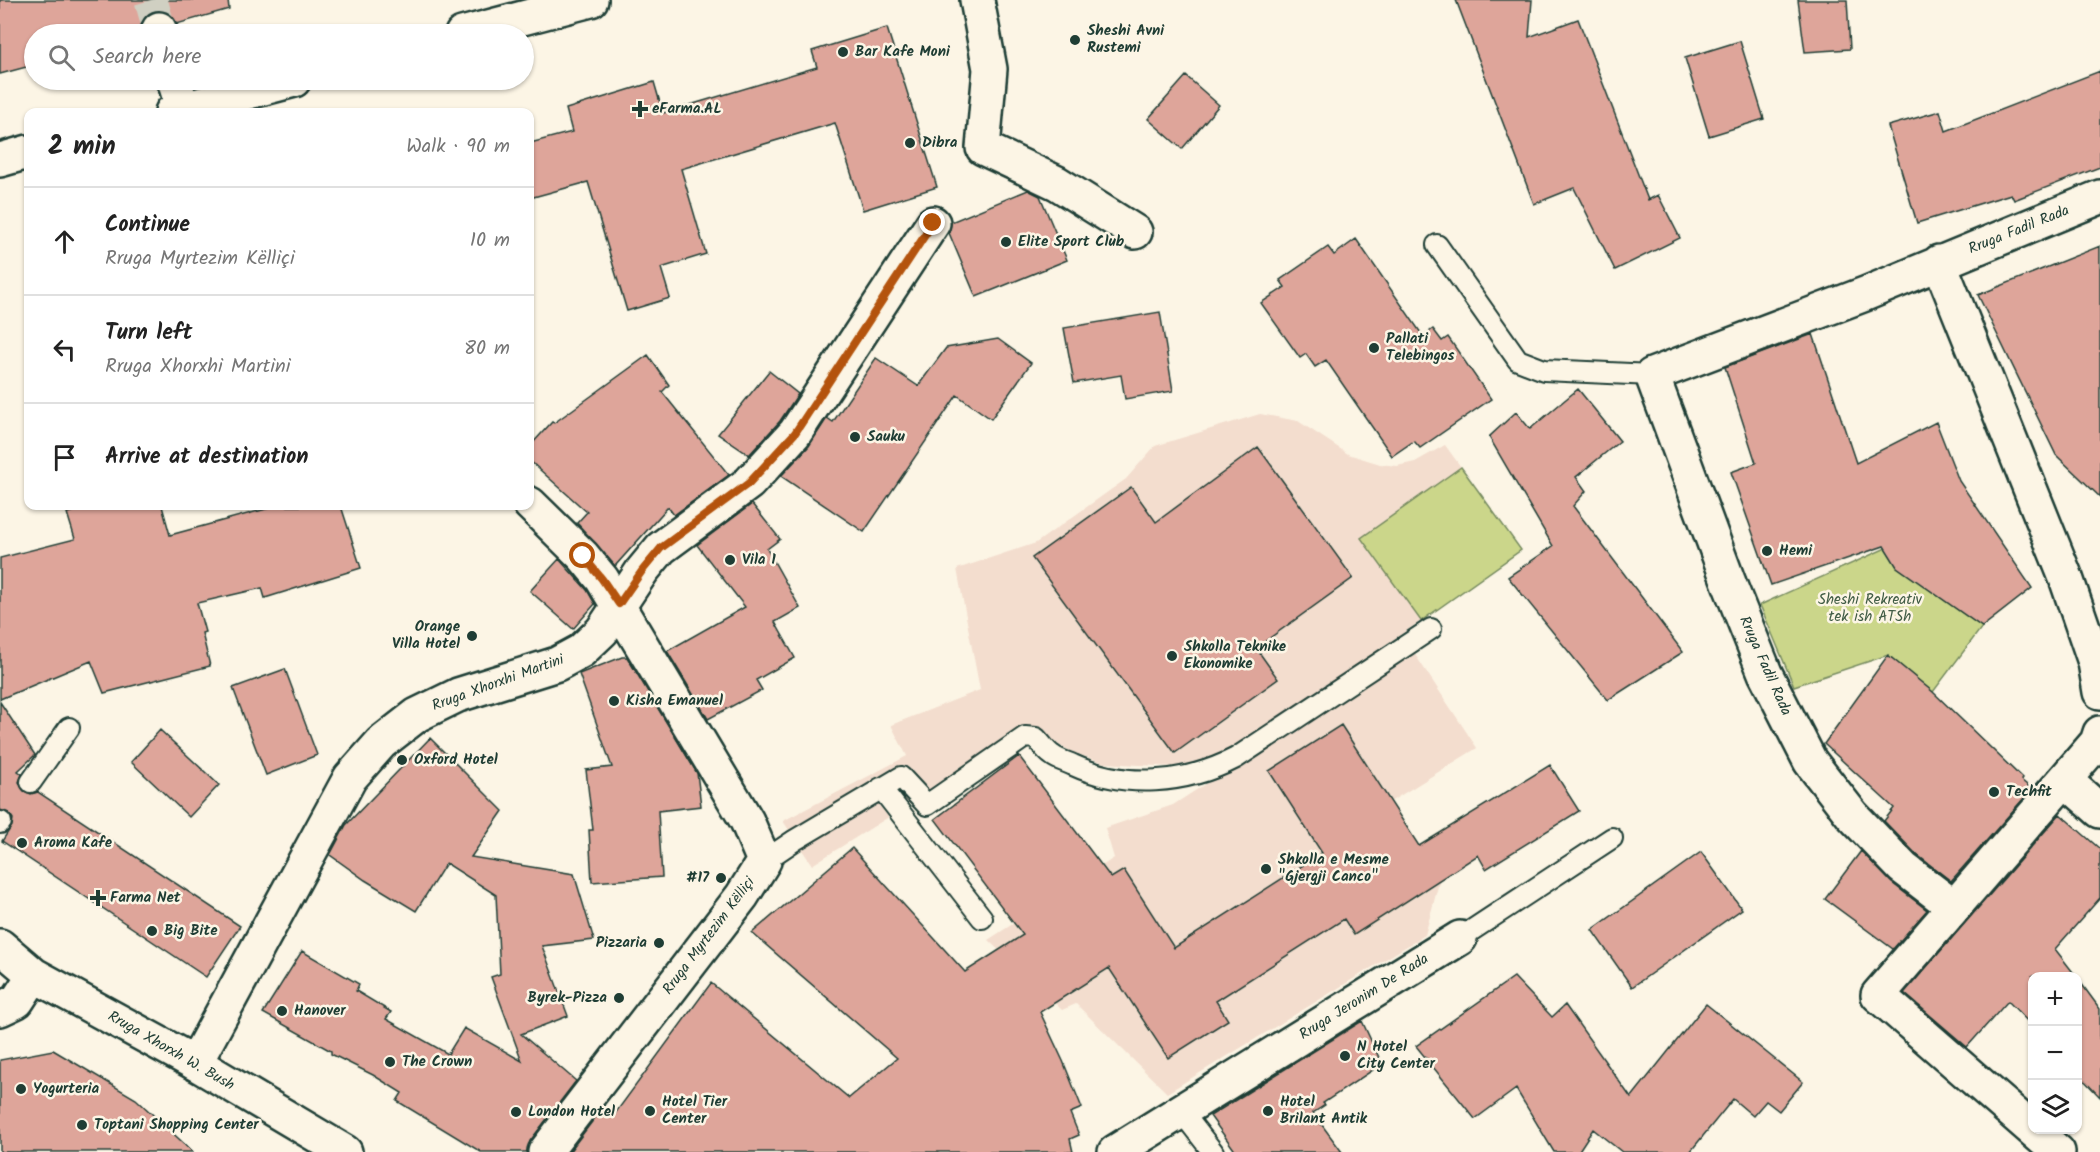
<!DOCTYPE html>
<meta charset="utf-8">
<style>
body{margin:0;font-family:Kalam,sans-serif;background:#f6f6f6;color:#222}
.controls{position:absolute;right:18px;bottom:18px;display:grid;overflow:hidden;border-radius:12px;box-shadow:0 2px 4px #0004}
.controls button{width:54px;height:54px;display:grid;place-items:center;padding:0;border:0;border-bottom:2px solid #e0e0e0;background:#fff;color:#222;font:30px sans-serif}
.stop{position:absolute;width:18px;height:18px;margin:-14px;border:4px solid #b45309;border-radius:50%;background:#fff}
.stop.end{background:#b45309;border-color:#fff;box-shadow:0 2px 6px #0008}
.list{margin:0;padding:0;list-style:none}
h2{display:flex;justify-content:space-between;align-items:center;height:78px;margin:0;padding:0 24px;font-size:26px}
h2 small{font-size:20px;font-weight:400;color:#767676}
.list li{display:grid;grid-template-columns:39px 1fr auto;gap:18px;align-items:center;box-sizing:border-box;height:108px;padding:0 24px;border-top:2px solid #e0e0e0}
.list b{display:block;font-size:22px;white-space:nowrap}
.list p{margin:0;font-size:20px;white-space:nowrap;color:#767676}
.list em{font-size:20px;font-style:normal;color:#767676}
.icon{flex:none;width:33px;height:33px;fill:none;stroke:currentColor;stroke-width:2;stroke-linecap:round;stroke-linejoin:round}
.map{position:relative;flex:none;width:2100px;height:1152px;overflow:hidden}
.search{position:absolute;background:#fff;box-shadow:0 2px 4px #0004;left:24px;top:24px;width:510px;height:66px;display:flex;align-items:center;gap:15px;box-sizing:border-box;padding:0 21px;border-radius:33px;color:#767676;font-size:22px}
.panel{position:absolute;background:#fff;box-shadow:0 2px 4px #0004;left:24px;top:108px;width:510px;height:402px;border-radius:12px}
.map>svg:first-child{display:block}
.built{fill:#f3ddce}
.green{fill:#cbd68a;stroke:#758a5f;stroke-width:1.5}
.building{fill:#dea59a;stroke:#1f3d34;stroke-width:1.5}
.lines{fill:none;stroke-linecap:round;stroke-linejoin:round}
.street-tunnel{stroke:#d0d0c2;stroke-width:33;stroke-dasharray:33 16;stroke-linecap:butt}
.lane-casing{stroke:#1f3d34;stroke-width:24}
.street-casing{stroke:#1f3d34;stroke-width:38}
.secondary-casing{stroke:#1f3d34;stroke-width:38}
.lane{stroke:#fcf5e5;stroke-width:20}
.street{stroke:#fcf5e5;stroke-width:33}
.secondary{stroke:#fcf5e5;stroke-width:33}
.route{stroke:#b45309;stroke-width:8}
.poi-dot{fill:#1f3d34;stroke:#fcf5e5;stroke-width:2}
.labels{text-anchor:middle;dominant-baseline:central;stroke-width:5;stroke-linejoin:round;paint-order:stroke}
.poi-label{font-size:15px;font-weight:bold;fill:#1f3d34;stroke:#fcf5e5;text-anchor:start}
.street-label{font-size:15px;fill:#1f3d34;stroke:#fcf5e5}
.park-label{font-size:15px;fill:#415c45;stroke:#fcf5e5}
</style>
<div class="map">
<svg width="2100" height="1152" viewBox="0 0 2100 1152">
<rect width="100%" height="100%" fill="#fcf5e5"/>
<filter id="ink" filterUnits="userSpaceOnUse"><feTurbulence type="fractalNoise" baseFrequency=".0167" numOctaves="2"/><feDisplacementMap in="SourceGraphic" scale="12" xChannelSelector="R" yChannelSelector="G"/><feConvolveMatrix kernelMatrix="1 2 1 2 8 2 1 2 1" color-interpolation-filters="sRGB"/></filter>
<g filter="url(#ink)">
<path class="built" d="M1260,414L1298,421L1348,454L1380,464L1397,466L1415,462L1445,445L1521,550L1421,621L1232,750L1194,768L1105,763L1074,753L1057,744L1034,726L812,865L783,821L907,756L891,725L980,690L957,569L1036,543L1126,479L1155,446Z
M1412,650L1477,748L1390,802L1440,879L1425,935L1167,1093L1076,1004L1062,1010L988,940L1114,858L1105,828L1173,805Z"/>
<path class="green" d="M1461,467L1521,550L1421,621L1361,538Z
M1886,548L1897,567L1982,627L1933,692L1888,655L1794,686L1760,605Z"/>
<path class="building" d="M0,0H228L229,9L177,24L170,14L162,11H153L144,18L141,26L140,34H34V65L0,74Z
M1456,0H1532L1529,37L1578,19L1648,200L1658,195L1680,238L1615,270L1574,188L1534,204Z
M1798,0H1847L1850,49L1805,52Z
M887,28L937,187L863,210L835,123L681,169L706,254L661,268L670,298L627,311L588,182L530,198V143L572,132L566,109L654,82L663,113L817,67L812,51Z
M1740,41L1764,119L1709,136L1685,58Z
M2100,71V167L2014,200L2011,194L1917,223L1888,126L1940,111L1946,131Z
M1186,76L1219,105L1182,149L1148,119Z
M1028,190L1040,196L1067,260L976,297L949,233L951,222Z
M1356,239L1423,336L1433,329L1442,341L1448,337L1491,399L1420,448L1414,441L1392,456L1326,360L1315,367L1306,354L1300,358L1261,303L1285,287L1280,280L1328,247L1334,255Z
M2100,246V497L2056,455L1978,295Z
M1160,312L1173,391L1125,399L1121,375L1074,383L1064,328Z
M1813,334L1856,463L1936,422L1959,481L2032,588L1982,627L1897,567L1884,546L1771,585L1731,472L1756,463L1725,367Z
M998,339L1031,363L991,419L957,395L864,532L781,476L809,446L827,418L833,422L876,358L918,386L946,348Z
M648,355L669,385L662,392L729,475L674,515L668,507L615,566L577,523L587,512L530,461V446L552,422L554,423Z
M769,371L798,394L780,421L749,455L718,434Z
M1578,389L1620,441L1576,477L1586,491L1573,506L1683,652L1608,700L1508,577L1553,546L1489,437L1516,412L1530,429Z
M1258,447L1353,578L1256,648L1278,679L1175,753L1032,558L1131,487L1156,522Z
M752,504L780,539L767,549L800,608L775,622L795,658L756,680L762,690L708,719L667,651L745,607L697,545Z
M95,506H162L170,535L277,506H341L361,568L265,598L262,588L197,603L205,632L202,633L210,666L104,693L91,661L0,699V558L75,539L67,513Z
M559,559L587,590L595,604L573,629L530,591Z
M1888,655L1933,692L2022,778L2021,780L2032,789L1951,881L1916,854L1884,821L1894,808L1824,744Z
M622,657H627L697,773L701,806L658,811L662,877L592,882L589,830H593L586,770L612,767L579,674Z
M285,669L317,755L266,775L233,688Z
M0,702L35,755L18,771L22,774L19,782L24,791L31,794L38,792L240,926L206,977L2,841L12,826L13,819L9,813L0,810Z
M1341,725L1419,846L1550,765L1579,811L1486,869L1478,855L1354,935L1344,919L1216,1001L1228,1020L1168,1058L1109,968L1040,1012L1063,1061L1082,1108L1070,1113L1079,1135L1070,1139L1073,1152H569L604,1106L614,1115L711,983L849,1098L897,1058L752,933L852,848L965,972L1023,935L935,819L1019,756L1111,878L1124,870L1174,948L1322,853L1269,771Z
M160,730L219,785L189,817L131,762Z
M430,738L503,811L471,857L574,874L594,940L542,946L568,1016L521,1034L576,1081L530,1141L527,1152H481L397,1101L402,1093L373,1075L331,1054V1051L263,1013L302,951L359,984L356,991L391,1012L386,1019L448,1054L464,1028L522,1061L491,977L500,974L496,895L446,863L416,911L365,880L330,855L346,825Z
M2060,814L2100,849V898L2055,949L2076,976H2032V1026L2008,1001L1967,1047L1904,993Z
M1861,851L1892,883L1927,910L1893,949L1825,899Z
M1701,852L1742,909L1632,987L1592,930Z
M1514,977L1552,1017L1565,1005L1631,1098L1706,1004L1803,1082L1779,1111L1766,1101L1753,1116L1733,1099L1690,1152H1622L1593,1129L1578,1152H1554L1516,1089L1475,1119L1416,1046Z
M2078,979L2100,1009V1097L2078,1074Z
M1362,1021L1382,1064L1323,1103L1325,1105L1313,1113L1342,1152H1236L1210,1116Z
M53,1050L136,1099L193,1152H0V1060Z"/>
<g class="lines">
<path class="street-tunnel" d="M151,0L159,29"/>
<defs>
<path id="lane" d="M1437,245L1518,360L1544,370L1652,375
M31,782L69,728
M881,788L982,918
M0,823L1,822
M764,861L795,840L901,777L927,805L1025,737L1036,738C1041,743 1046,751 1052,755C1058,760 1067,762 1073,765C1125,789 1186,784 1236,758L1431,629
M1460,938L1612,838
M1181,1111L1213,1152"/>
<path id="street" d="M977,0L990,69L983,148L1057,183L1135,232
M159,29L161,34
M174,80L183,109
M1939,262L2066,578L2095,662L2100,692
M530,504L583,556L602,579L747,821L764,861L742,896L545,1152
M2065,780L2100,811
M1954,907L1903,868L1852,815L1810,761L1765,673L1729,583L1652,375L1865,294L2100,197
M195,1063L350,778L381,743L417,715L458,695L557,664L581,651L602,631L642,571L661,548L749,483L795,433L933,223
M1115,1152L1460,938
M2058,1152L1878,995L2097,742L2100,733"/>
<path id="secondary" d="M462,34L591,0
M172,112L294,80
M0,160L28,152
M0,946L34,975L195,1063L345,1152
M0,1009L17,1001L34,975"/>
</defs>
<use href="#lane" class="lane-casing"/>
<use href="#street" class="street-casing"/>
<use href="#secondary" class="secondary-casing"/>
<use href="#lane" class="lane"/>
<use href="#street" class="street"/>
<use href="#secondary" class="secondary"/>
</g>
</g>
<g class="lines" filter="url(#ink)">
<path class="route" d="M583,556L602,579L619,604L642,571L661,548L749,483L795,433L933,223"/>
</g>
<g class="poi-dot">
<circle cx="1075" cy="40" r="6"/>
<circle cx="843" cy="52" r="6"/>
<path d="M637 100h6v6h6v6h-6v6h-6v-6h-6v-6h6z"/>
<circle cx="910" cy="143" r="6"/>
<circle cx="1006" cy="242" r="6"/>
<circle cx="1374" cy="348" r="6"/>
<circle cx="855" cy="437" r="6"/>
<circle cx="1767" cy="551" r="6"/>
<circle cx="730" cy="560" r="6"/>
<circle cx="472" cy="636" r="6"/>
<circle cx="1172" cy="656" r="6"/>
<circle cx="614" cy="701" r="6"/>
<circle cx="402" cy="760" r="6"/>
<circle cx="1994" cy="792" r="6"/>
<circle cx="22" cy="843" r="6"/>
<circle cx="1266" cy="869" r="6"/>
<circle cx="721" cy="878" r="6"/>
<path d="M95 889h6v6h6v6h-6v6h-6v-6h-6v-6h6z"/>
<circle cx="152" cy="931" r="6"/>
<circle cx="659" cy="943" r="6"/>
<circle cx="619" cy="998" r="6"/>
<circle cx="282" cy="1011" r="6"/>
<circle cx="1345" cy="1056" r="6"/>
<circle cx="390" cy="1062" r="6"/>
<circle cx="21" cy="1089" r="6"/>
<circle cx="650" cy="1111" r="6"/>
<circle cx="1268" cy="1111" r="6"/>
<circle cx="516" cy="1112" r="6"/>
<circle cx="82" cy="1125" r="6"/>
</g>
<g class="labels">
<g class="poi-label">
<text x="1087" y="31">Sheshi Avni<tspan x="1087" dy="17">Rustemi</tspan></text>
<text x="855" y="52">Bar Kafe Moni</text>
<text x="652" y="109">eFarma.AL</text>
<text x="922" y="143">Dibra</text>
<text x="1018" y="242">Elite Sport Club</text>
<text x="1386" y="339">Pallati<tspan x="1386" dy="17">Telebingos</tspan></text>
<text x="867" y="437">Sauku</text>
<text x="1779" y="551">Hemi</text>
<text x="742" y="560">Vila 1</text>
<text x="460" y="627" text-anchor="end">Orange<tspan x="460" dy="17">Villa Hotel</tspan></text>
<text x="1184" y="647">Shkolla Teknike<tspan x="1184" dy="17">Ekonomike</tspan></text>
<text x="626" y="701">Kisha Emanuel</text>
<text x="414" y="760">Oxford Hotel</text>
<text x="2006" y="792">Techfit</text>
<text x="34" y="843">Aroma Kafe</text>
<text x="1278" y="860">Shkolla e Mesme<tspan x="1278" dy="17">"Gjergji Canco"</tspan></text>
<text x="709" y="878" text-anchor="end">#17</text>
<text x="110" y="898">Farma Net</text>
<text x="164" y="931">Big Bite</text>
<text x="647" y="943" text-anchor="end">Pizzaria</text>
<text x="607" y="998" text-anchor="end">Byrek-Pizza</text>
<text x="294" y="1011">Hanover</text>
<text x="1357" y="1047">N Hotel<tspan x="1357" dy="17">City Center</tspan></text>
<text x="402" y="1062">The Crown</text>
<text x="33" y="1089">Yogurteria</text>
<text x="662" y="1102">Hotel Tier<tspan x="662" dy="17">Center</tspan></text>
<text x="1280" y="1102">Hotel<tspan x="1280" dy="17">Brilant Antik</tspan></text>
<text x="528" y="1112">London Hotel</text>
<text x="94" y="1125">Toptani Shopping Center</text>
</g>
<g class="street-label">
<text transform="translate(2019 230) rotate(-22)">Rruga Fadil Rada</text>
<text transform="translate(1765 666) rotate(66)">Rruga Fadil Rada</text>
<text transform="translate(498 683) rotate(-20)">Rruga Xhorxhi Martini</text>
<text transform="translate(709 936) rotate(-53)">Rruga Myrtezim Këlliçi</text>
<text transform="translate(1364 997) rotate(-32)">Rruga Jeronim De Rada</text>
<text transform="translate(171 1051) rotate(30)">Rruga Xhorxh W. Bush</text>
</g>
<g class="park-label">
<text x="1870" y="600">Sheshi Rekreativ<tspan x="1870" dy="17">tek ish ATSh</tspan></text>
</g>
</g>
</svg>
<div class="controls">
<button>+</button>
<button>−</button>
<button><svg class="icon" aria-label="layers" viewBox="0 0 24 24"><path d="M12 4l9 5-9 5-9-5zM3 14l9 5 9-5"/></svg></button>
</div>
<div class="stop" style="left:583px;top:556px"></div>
<div class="stop end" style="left:933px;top:223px"></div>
<div class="search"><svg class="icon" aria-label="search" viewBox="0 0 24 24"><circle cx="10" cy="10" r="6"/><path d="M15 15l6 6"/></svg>Search here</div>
<section class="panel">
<h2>2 min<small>Walk · 90 m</small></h2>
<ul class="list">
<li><svg class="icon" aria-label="ahead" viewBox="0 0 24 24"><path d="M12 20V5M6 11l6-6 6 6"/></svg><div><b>Continue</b><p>Rruga Myrtezim Këlliçi</p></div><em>10 m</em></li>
<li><svg class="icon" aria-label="left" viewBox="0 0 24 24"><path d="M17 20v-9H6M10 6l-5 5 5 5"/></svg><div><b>Turn left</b><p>Rruga Xhorxhi Martini</p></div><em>80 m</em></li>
<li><svg class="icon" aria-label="arrive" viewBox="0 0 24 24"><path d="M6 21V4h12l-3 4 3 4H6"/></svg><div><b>Arrive at destination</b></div></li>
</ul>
</section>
</div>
